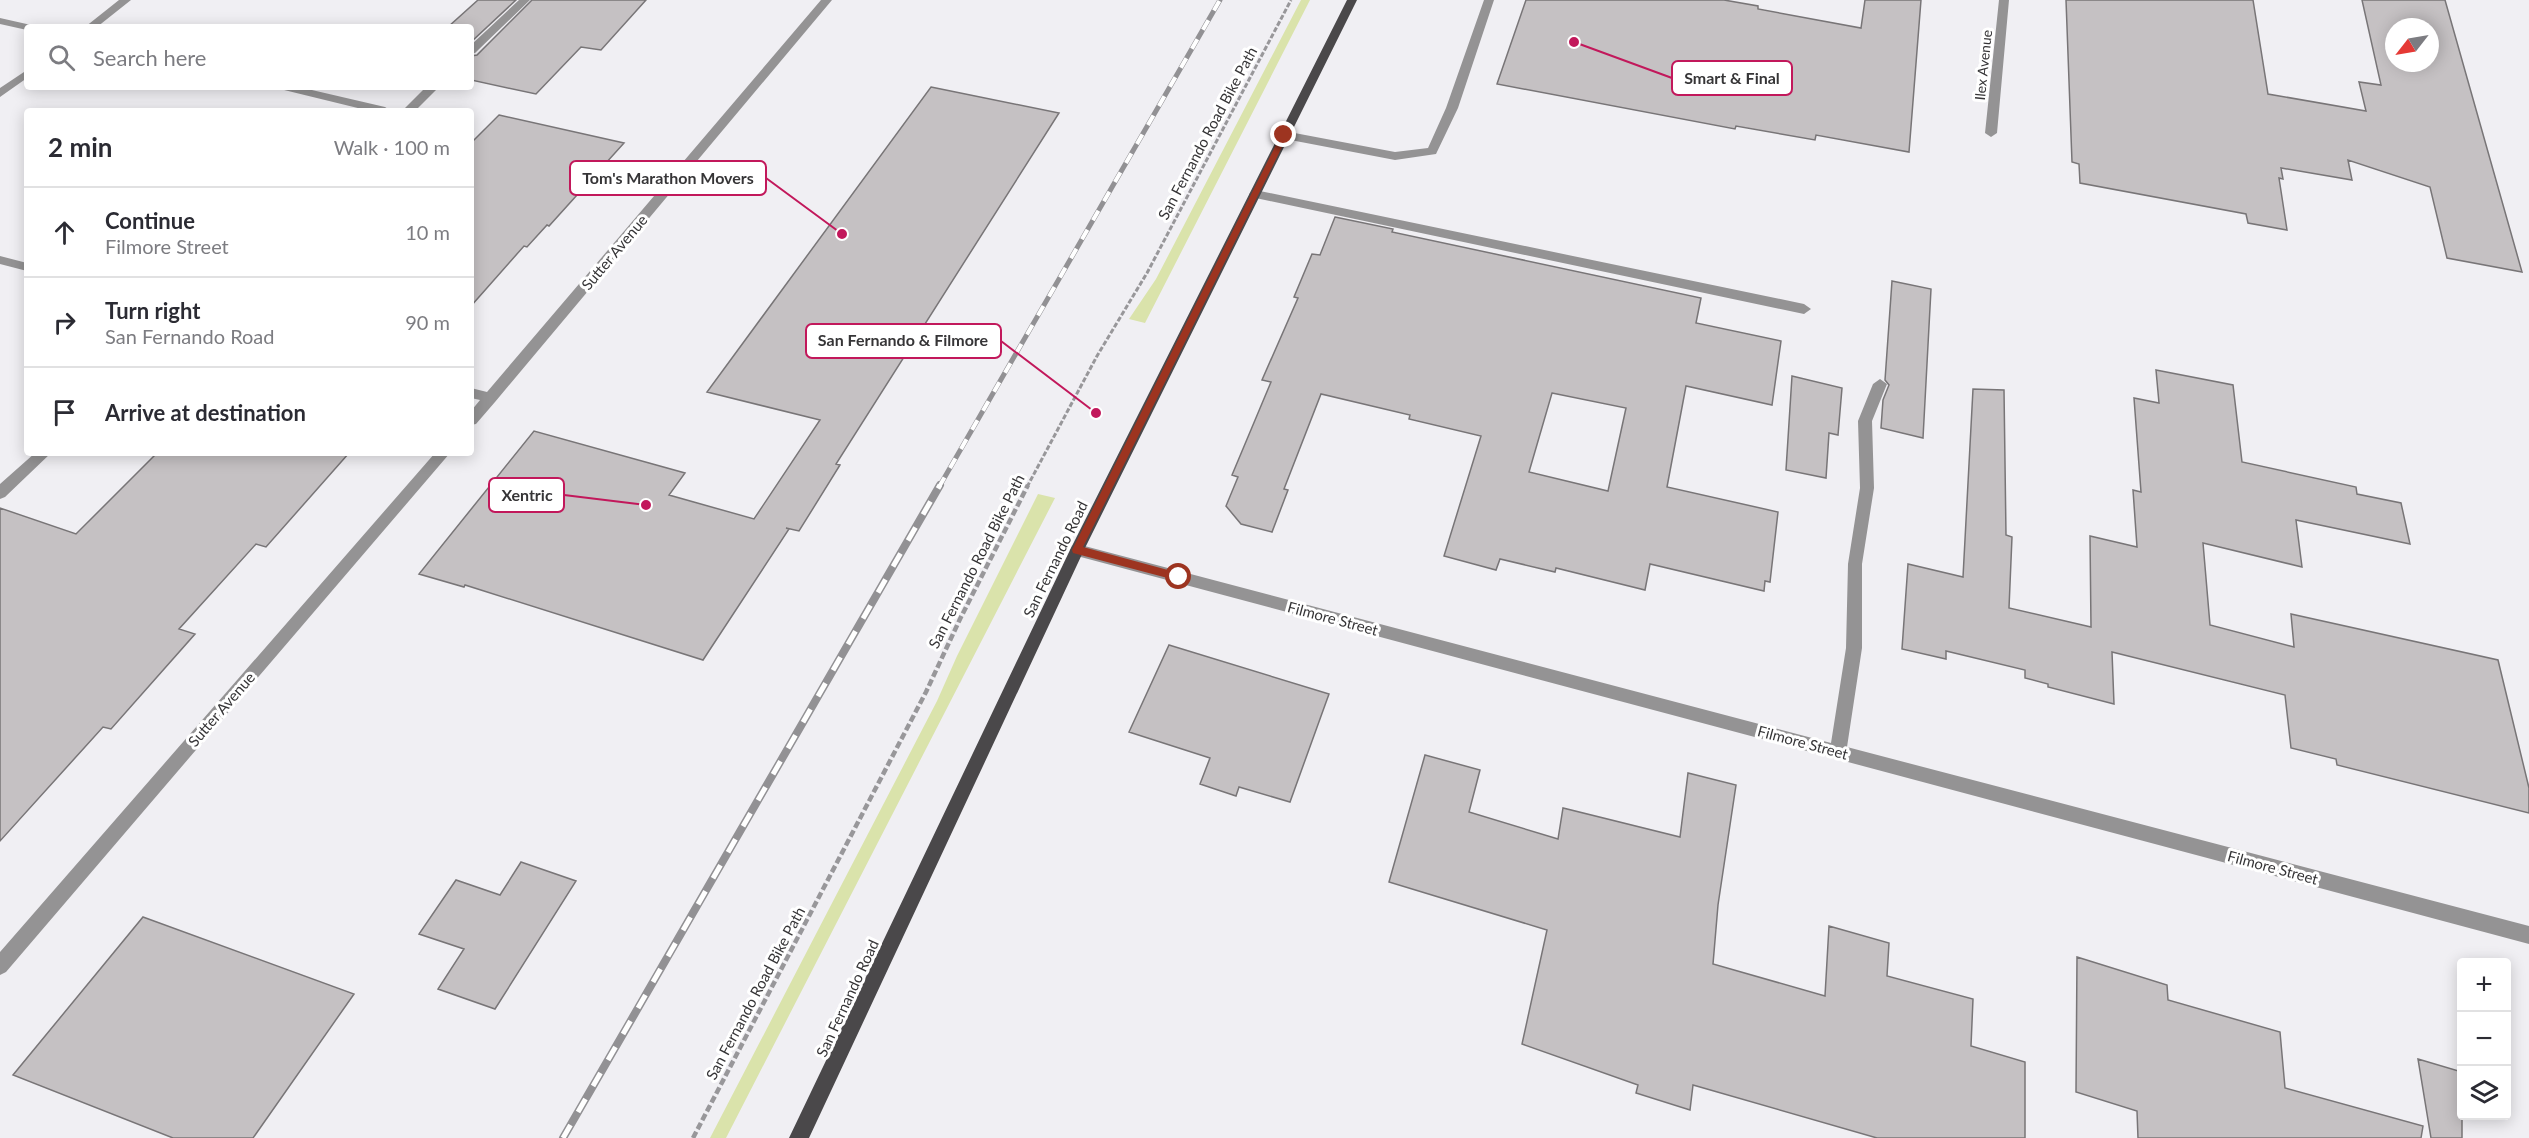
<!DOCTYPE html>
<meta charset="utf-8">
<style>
body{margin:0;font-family:Lato,sans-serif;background:#f7f7f7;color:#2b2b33}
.controls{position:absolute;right:18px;bottom:18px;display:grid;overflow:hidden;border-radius:6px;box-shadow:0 3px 15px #0003}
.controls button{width:54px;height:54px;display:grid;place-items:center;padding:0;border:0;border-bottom:2px solid #e1e1e2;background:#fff;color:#2b2b33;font:30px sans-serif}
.compass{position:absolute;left:2385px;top:18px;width:54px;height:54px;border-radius:50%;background:#fff;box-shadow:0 3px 15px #0003;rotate:239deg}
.stop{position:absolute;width:18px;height:18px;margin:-14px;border:4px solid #9d3420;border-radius:50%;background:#fff}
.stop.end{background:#9d3420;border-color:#fff;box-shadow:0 2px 6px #0008}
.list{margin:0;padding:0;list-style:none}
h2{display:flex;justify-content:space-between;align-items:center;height:78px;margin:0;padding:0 24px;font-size:26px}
h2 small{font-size:20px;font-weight:400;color:#7c7c81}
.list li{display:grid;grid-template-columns:39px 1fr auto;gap:18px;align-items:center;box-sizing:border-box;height:90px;padding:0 24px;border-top:2px solid #e1e1e2}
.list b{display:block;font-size:22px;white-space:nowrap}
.list p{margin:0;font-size:20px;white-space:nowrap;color:#7c7c81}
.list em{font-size:20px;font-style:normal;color:#7c7c81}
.icon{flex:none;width:33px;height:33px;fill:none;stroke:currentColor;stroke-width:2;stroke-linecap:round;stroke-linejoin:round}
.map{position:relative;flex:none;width:2529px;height:1138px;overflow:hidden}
.search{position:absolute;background:#fff;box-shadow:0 3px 15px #0003;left:24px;top:24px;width:450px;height:66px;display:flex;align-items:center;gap:15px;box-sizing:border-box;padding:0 21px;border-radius:6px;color:#7c7c81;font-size:22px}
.panel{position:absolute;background:#fff;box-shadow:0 3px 15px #0003;left:24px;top:108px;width:450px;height:348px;border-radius:6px}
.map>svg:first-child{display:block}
.green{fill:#dae3ab}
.building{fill:#c5c1c3;stroke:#787577;stroke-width:1.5;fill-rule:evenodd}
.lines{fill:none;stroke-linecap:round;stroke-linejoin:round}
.path-far1{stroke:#98979a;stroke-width:3;stroke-dasharray:5 2;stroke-linecap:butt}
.path{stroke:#98979a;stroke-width:4.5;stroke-dasharray:7 3;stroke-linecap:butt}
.minor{fill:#949394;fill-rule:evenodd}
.major{fill:#4a484a;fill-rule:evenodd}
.rail-far1-casing{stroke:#929194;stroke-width:5}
.rail-casing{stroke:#929194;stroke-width:8}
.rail-far1{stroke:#fff;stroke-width:4;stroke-dasharray:11;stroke-linecap:butt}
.rail{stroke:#fff;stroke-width:5;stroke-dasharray:15;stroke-linecap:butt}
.route{fill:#9d3420}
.labels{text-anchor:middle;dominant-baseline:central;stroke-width:6;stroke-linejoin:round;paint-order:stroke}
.far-street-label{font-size:14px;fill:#363537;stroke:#fff}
.street-label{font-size:15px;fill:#363537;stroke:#fff}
.leader{fill:none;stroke:#c2185b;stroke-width:2}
.callout-dot{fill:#c2185b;stroke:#fff;stroke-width:2}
.callout{fill:#fff;stroke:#c2185b;stroke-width:2}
.callout-label{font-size:16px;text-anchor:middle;font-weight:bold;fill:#363537}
</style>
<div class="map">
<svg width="2529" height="1138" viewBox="0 0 2529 1138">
<rect width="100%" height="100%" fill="#f0eff3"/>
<path class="green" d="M1301,0H1310L1145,323L1129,319L1156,279Z
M1038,494L1055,498L726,1138H710L937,701L957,656Z"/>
<path class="building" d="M478,0H516L471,42V27H448Z
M532,0H646L601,50L581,47L536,94L471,80V56L477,55Z
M1526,0H1724L1758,6V9L1861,28L1865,0H1921L1909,152L1816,135L1815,140L1736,126L1735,129L1497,84Z
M2066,0H2253L2268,94L2366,111L2359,82L2381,85L2362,0H2445L2522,272L2447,258L2430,187L2348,160L2352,180L2281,168L2283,179L2279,178L2287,230L2248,223L2246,214L2080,183L2079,164L2072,162ZM2394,27H2430V63H2394Z
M931,87L1059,113L836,464L840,465L799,531L786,528L789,529L703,660L465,585L464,587L419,574L534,431L685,473L669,495L754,519L820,420L707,392Z
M499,115L624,143L549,226L547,225L527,247L524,246L471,306V143Z
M1335,217L1393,229L1392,232L1701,298L1696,323L1781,341L1772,405L1686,386L1667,487L1778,512L1770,582L1765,581L1764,591L1650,564L1645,590L1556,568L1555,572L1500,559L1496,570L1444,556L1481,436L1409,419L1410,415L1321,394L1284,489L1288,490L1272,532L1241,524L1226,506L1238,477L1232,475L1271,382L1262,380L1298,298L1294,297L1312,254L1320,255ZM1552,393L1626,408L1608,491L1529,472Z
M1892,281L1931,289L1923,438L1881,428L1883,400L1889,385L1885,380Z
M2156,370L2233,385L2242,462L2356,487L2357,494L2401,503L2410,544L2296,520L2302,567L2203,543L2210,625L2294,647L2291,614L2498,660L2529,788V813L2337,765L2336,759L2291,748L2285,695L2112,652L2114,704L2048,687V684L2025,678V670L1946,651V659L1902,649L1908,564L1963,577L1973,389L2004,390L2006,535L2012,537L2009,608L2091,627L2090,536L2137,547L2133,490L2141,492L2134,398L2159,403Z
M1792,376L1842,388L1838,435L1829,433L1826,478L1786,470Z
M157,453H349L266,547L256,544L179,629L195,634L111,729L103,727L0,841V508L76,534Z
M1169,645L1329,694L1290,802L1239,787L1236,796L1200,784L1210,758L1129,732Z
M1425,755L1480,770L1469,812L1558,839L1563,808L1680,837L1688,773L1736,785L1718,905L1713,964L1825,996L1829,926L1889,943L1887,976L1973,999L1971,1046L2025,1062V1138H1877L1693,1085L1690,1110L1636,1093L1638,1085L1522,1044L1547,930L1389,882Z
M521,862L576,881L495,1009L438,989L464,949L419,934L456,880L500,895Z
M143,917L354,994L253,1138H173L13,1075Z
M2077,957L2167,985L2168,1000L2280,1032L2285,1088L2423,1126L2421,1138H2138L2137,1111L2076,1092Z
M2418,1059L2462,1072V1138H2431Z"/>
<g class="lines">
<path class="path-far1" d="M1027,487L1097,356L1147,273L1291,0"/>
<path class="path" d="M693,1138L926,692L960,619L1028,485"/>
<path class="minor" d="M119,0H131L97,27H85Z
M519,0H530L475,53L471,54V45Z
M821,0H832L495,402L476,424L471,425V411L480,400L471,398V388L487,392Z
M1484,0H1494L1458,108L1436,154L1395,160L1280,138L1278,135L1284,131L1395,152L1428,148L1446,108Z
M1999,0H2009L1997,133L1991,137L1985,133Z
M0,18L31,25L32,27H27V30L0,24Z
M27,70V78L0,97V88Z
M278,87H299L385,107L391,111H370L280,89Z
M426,87H439L415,111H402Z
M1255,190L1804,304L1811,309L1804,314L1251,197L1249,194Z
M0,256L27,263V271L0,264Z
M1880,379L1887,384L1872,421L1874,488L1862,564V648L1847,747L2529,926V944L1077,556L1072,554L1070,550L1072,546L1077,544L1831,743L1846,648L1848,564L1860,488L1858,421L1873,384Z
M35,453H51L5,497L0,499V484Z
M435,453H450L6,972L0,975V952Z"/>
<path class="major" d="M1347,0H1357L1084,550L809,1138H789L1070,550Z"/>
<defs>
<path id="rail-far1" d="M939,487L1220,0"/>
<path id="rail" d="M563,1138L940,485"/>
</defs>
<use href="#rail-far1" class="rail-far1-casing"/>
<use href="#rail" class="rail-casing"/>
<use href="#rail-far1" class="rail-far1"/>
<use href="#rail" class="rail"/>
</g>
<path class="route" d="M1282,133L1288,135L1083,547L1179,573L1184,577L1179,581L1073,553L1072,550Z"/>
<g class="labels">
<g class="far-street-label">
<text transform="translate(1983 65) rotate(-84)">Ilex Avenue</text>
</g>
<g class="street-label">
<text transform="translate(1207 133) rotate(-62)">San Fernando Road Bike Path</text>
<text transform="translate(614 252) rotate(-50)">Sutter Avenue</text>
<text transform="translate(1055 559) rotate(-64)">San Fernando Road</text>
<text transform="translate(976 561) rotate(-63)">San Fernando Road Bike Path</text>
<text transform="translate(1333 618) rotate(15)">Filmore Street</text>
<text transform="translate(221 709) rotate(-49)">Sutter Avenue</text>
<text transform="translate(1803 742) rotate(15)">Filmore Street</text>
<text transform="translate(2273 867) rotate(15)">Filmore Street</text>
<text transform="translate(755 993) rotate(-62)">San Fernando Road Bike Path</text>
<text transform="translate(847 998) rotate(-65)">San Fernando Road</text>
</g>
</g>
<path class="leader" d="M1574 42L1672 78M842 234L766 178M1096 413L1001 341M646 505L564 495"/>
<g class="callout-dot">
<circle cx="1574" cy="42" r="6"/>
<circle cx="842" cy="234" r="6"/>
<circle cx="1096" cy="413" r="6"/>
<circle cx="646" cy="505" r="6"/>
</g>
<g class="callout">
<rect x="1672" y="61" width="120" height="34" rx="6"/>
<rect x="570" y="161" width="196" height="34" rx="6"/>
<rect x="806" y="324" width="195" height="34" rx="6"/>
<rect x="489" y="478" width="75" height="34" rx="6"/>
</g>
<g class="callout-label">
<text x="1732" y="84">Smart &amp; Final</text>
<text x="668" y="184">Tom's Marathon Movers</text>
<text x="903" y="346">San Fernando &amp; Filmore</text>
<text x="527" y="501">Xentric</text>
</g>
</svg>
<div class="controls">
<button>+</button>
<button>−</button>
<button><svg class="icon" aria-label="layers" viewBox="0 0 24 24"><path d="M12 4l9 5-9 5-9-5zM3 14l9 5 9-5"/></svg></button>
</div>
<svg class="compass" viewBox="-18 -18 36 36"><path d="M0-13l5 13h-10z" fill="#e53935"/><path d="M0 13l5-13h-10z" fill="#7c7c81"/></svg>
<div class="stop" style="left:1179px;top:577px"></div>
<div class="stop end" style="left:1284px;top:135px"></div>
<div class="search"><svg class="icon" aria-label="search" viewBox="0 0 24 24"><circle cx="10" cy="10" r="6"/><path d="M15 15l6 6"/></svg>Search here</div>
<section class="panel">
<h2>2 min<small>Walk · 100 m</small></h2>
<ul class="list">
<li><svg class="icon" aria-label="ahead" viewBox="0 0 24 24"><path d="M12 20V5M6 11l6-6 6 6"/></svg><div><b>Continue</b><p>Filmore Street</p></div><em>10 m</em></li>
<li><svg class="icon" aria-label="right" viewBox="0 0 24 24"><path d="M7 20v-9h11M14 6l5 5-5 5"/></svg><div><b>Turn right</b><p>San Fernando Road</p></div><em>90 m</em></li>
<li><svg class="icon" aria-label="arrive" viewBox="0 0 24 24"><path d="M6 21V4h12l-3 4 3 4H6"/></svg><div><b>Arrive at destination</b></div></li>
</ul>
</section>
</div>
